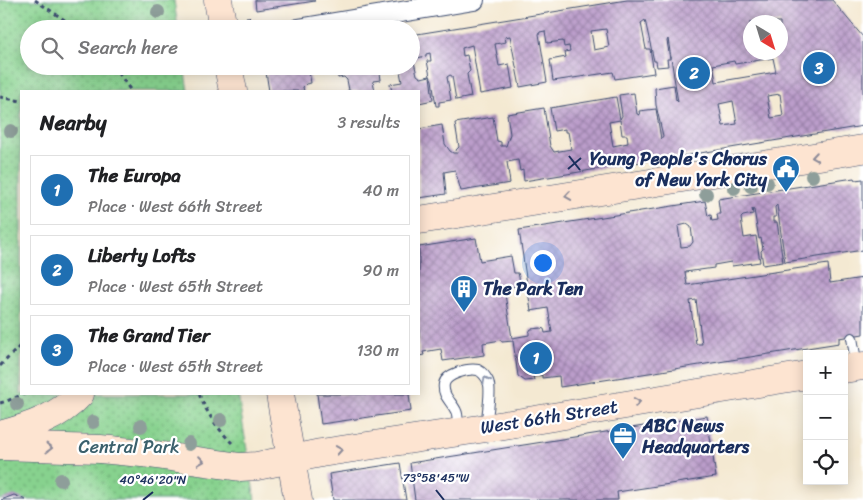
<!DOCTYPE html>
<meta charset="utf-8">
<style>
body{margin:0;font-family:Sriracha,sans-serif;background:#f2f2f2;color:#202124}
.controls{position:absolute;right:15px;bottom:15px;display:grid;overflow:hidden;border-radius:0px;box-shadow:0 2px 12px #0003}
.controls button{width:45px;height:45px;display:grid;place-items:center;padding:0;border:0;border-bottom:1px solid #e0e0e0;background:#fff;color:#202124;font:25px sans-serif}
.compass{position:absolute;left:743px;top:15px;width:45px;height:45px;border-radius:50%;background:#fff;box-shadow:0 2px 12px #0003;rotate:142deg}
.you{position:absolute;left:542px;top:262px;width:18px;height:18px;margin:-12px;border:4px solid #fff;border-radius:50%;background:#1a73e8;box-shadow:0 0 0 8px #1a73e833}
.badge{display:grid;place-items:center;width:32px;height:32px;border-radius:50%;background:#1f6fb2;color:#fff;font-size:16px;font-weight:700}
.pin{position:absolute;translate:-50% -50%;border:2px solid #fff;box-shadow:0 1px 5px #0006}
.list{margin:0;padding:0;list-style:none}
h2{display:flex;justify-content:space-between;align-items:center;height:65px;margin:0;padding:0 20px;font-size:21px}
h2 small{font-size:16px;font-weight:400;color:#757577}
.list li{display:grid;grid-template-columns:32px 1fr auto;gap:15px;align-items:center;box-sizing:border-box;height:70px;margin:0 10px 10px;padding:0 10px;border:1px solid #e0e0e0;border-radius:0px}
.list b{display:block;font-size:19px;white-space:nowrap}
.list p{margin:0;font-size:16px;white-space:nowrap;color:#757577}
.list em{font-size:16px;font-style:normal;color:#757577}
.icon{flex:none;width:28px;height:28px;fill:none;stroke:currentColor;stroke-width:2;stroke-linecap:round;stroke-linejoin:round}
.map{position:relative;flex:none;width:863px;height:500px;overflow:hidden}
.search{position:absolute;background:#fff;box-shadow:0 2px 12px #0003;left:20px;top:20px;width:400px;height:55px;display:flex;align-items:center;gap:12px;box-sizing:border-box;padding:0 18px;border-radius:28px;color:#757577;font-size:19px}
.panel{position:absolute;background:#fff;box-shadow:0 2px 12px #0003;left:20px;top:90px;width:400px;height:305px;border-radius:0px}
.map>svg:first-child{display:block}
.park{fill:url(#park-dots);stroke:#518076}
.building{fill:url(#building-cross-hatch);fill-rule:evenodd}
.lines{fill:none;stroke-linecap:round;stroke-linejoin:round}
.lane-casing{stroke:#3c4b6f;stroke-width:12}
.street-casing{stroke:#3c4b6f;stroke-width:22}
.secondary-casing{stroke:#3c4b6f;stroke-width:29}
.path{stroke:#3c4b6f;stroke-width:3;stroke-dasharray:4 4;stroke-linecap:butt}
.lane{stroke:#fff;stroke-width:10}
.street{stroke:#fff;stroke-width:20}
.secondary{stroke:#fde4d1;stroke-width:28}
.tree{fill:#8e9e9a}
.oneway{stroke:#8c8a98}
.oneway2{stroke:#8d97ae}
.ticks{fill:none;stroke:#1b2f5e;stroke-width:2}
.labels{text-anchor:middle;dominant-baseline:central;stroke-width:4.5;stroke-linejoin:round;paint-order:stroke}
.poi-label{font-size:18px;font-weight:bold;fill:#1b2f5e;stroke:#fff;text-anchor:start}
.street-label{font-size:18px;fill:#1b2f5e;stroke:#fff}
.park-label{font-size:18px;fill:#3b606c;stroke:#fff}
.ticks-label{font-size:12px;text-anchor:middle;fill:#1b2f5e;stroke:#fff;stroke-width:4.5;stroke-linejoin:round;paint-order:stroke}
</style>
<div class="map">
<svg width="863" height="500" viewBox="0 0 863 500">
<defs>
<pattern id="park-dots" width="8" height="8" patternUnits="userSpaceOnUse" patternTransform="scale(1.25)"><rect width="8" height="8" fill="#87d28e"/><path d="M2 2h.1M6 6h.1" fill="none" stroke="#6eab77" stroke-width="1.8" stroke-linecap="round"/></pattern>
<pattern id="building-cross-hatch" width="8" height="8" patternUnits="userSpaceOnUse" patternTransform="scale(1.25)"><rect width="8" height="8" fill="#bb9dca"/><path d="M0 0l8 8M0 8l8-8" fill="none" stroke="#9780a7"/></pattern>
</defs>
<rect width="100%" height="100%" fill="#fff"/>
<filter id="ink" filterUnits="userSpaceOnUse"><feTurbulence type="fractalNoise" baseFrequency=".02" numOctaves="2"/><feDisplacementMap in="SourceGraphic" scale="10" xChannelSelector="R" yChannelSelector="G"/><feConvolveMatrix kernelMatrix="1 2 1 2 8 2 1 2 1" color-interpolation-filters="sRGB"/></filter>
<filter id="wash" filterUnits="userSpaceOnUse"><feTurbulence type="fractalNoise" baseFrequency=".0096" numOctaves="4" result="noise"/><feDisplacementMap in="SourceGraphic" scale="20" xChannelSelector="R" yChannelSelector="G"/><feGaussianBlur stdDeviation="1.12" result="paint"/><feColorMatrix in="noise" values="0 0 0 0 0 0 0 0 0 0 0 0 0 0 0 0 0 1.4 0 .05"/><feComposite in="paint" operator="in"/></filter>
<g filter="url(#wash)">
<rect width="100%" height="100%" fill="#f4e9d2"/>
<path class="park" d="M0,0H174L178,29H29V66H184L188,91H21V394H238L255,500H0Z"/>
<g id="blocks">
<path class="building" d="M255,0H314L315,1L256,10Z
M627,0H832L863,37V126L664,159L663,157L647,159V161L524,181L523,170L520,171L518,160L507,162L510,183L461,191L455,170L444,172L446,194L419,198V129L442,125L445,144L450,151L453,153H457L456,150L459,147L455,123L493,117L497,141L501,142V146H506L510,134L507,114L544,108L550,146L554,152L571,149L568,132H565V129L554,131L550,108L616,97L620,119L622,116L619,95L634,93L637,114L640,115L639,111L656,109L661,139L663,136L656,105L655,88L674,85L676,100L678,102L668,39L667,41L670,59H667L668,66L657,67L656,61H654L645,20L641,23L646,49H650L654,73L615,79L613,72L553,81L550,60L566,57L565,52L570,51L569,46L564,47L563,41L547,43L545,31L540,32L539,34L547,82L520,87L510,36L505,37L506,42L495,44L499,66L509,64L513,88L480,94L472,45L462,48L463,56L467,55L470,71L467,74L471,97L456,100L452,76L450,75L447,77L451,100L439,102V106H436L432,80L430,76L433,100L419,103V91H392L390,84L402,82L399,66H411V35ZM750,22H780V52H750ZM606,29L609,47L594,50L591,31ZM430,53L431,61H427L430,76L421,78L417,75L414,62L417,58L426,56V54ZM773,58L776,72L716,82L713,65L734,61L735,64ZM780,94L783,116L771,118L767,96ZM733,101L737,124L723,126L719,104ZM620,120L622,135H627L628,143L613,146L609,122Z
M265,66H308L311,83L306,84L303,87L304,91H269Z
M336,66H379L381,80L373,81L375,91H347L349,90L347,80L344,77L338,78Z
M854,178L855,180L863,179V250L785,262L777,205L775,207L776,217H773V222H777L783,262L763,265L761,251L763,249L761,238L759,239L754,210L752,209L753,214L743,216L741,218L744,238L756,236L760,262L732,266L731,262L714,265V268L685,272L687,285L828,264L830,283L863,278V334L839,338V343L560,387L559,376L542,378V375L533,376L534,380L525,381L518,376L513,341L502,342L501,340L483,343L484,355L443,361L441,349L423,352L424,355L419,356V247L476,238L480,261L511,256L514,273H518L521,285L504,288L512,338L529,335V332L531,329L541,328L544,329L545,333L552,332L548,308L531,311L519,230L705,201L708,216L711,215L712,221L718,220L717,214H720L718,199ZM687,224L691,227L693,242L690,246L681,247L678,226ZM696,300L702,344H696L690,301Z
M317,394H409L411,411L321,424Z
M707,416L716,477L617,492L618,500H415L410,463Z
M400,463L406,500H333L329,474Z
M14,495L26,500H1Z"/>
</g>
</g>
<g filter="url(#ink)">
<use href="#blocks" fill-opacity="0" stroke="#3c4b6f" stroke-width="1"/>
<g class="lines">
<defs>
<path id="lane" d="M852,338L857,366
M457,431C457,425 459,417 456,411C452,402 442,396 444,384C446,374 468,368 478,370C482,372 486,377 488,381C492,390 487,415 486,427"/>
<path id="street" d="M298,29L474,0"/>
<path id="secondary" d="M218,0L223,29
M228,66L233,91
M419,220L863,149
M844,369L863,366
M280,394L298,500
M0,435C30,427 59,417 80,394
M0,446L100,449L142,453L240,467L257,466L321,453L486,428L807,375"/>
</defs>
<use href="#lane" class="lane-casing"/>
<use href="#street" class="street-casing"/>
<use href="#secondary" class="secondary-casing"/>
<path class="path" d="M35,0L78,29
M246,18H250L251,23
M187,28L195,27
M114,66L131,91
M0,97L21,101
M0,366L21,345
M199,394C207,413 217,428 232,443
M0,403L7,401L24,394"/>
<use href="#lane" class="lane"/>
<use href="#street" class="street"/>
<use href="#secondary" class="secondary"/>
</g>
<g class="tree">
<circle cx="158" cy="12" r="7"/>
<circle cx="11" cy="131" r="7"/>
<circle cx="812" cy="176" r="7"/>
<circle cx="767" cy="183" r="7"/>
<circle cx="751" cy="186" r="7"/>
<circle cx="734" cy="188" r="7"/>
<circle cx="706" cy="194" r="7"/>
<circle cx="17" cy="404" r="7"/>
<circle cx="221" cy="420" r="7"/>
<circle cx="93" cy="422" r="7"/>
<circle cx="141" cy="426" r="7"/>
<circle cx="189" cy="444" r="7"/>
<circle cx="61" cy="480" r="7"/>
</g>
<defs><path id="oneway-chevron" d="M-2-3.5L2.5 0L-2 3.5" fill="none" stroke-width="1.6" stroke-linecap="round" stroke-linejoin="round" transform="scale(1.25)"/></defs>
<g class="oneway">
<use href="#oneway-chevron" transform="translate(815 157) rotate(171)"/>
<use href="#oneway-chevron" transform="translate(568 196) rotate(171)"/>
<use href="#oneway-chevron" transform="translate(637 402) rotate(-9)"/>
<use href="#oneway-chevron" transform="translate(49 448) rotate(1)"/>
<use href="#oneway-chevron" transform="translate(339 450) rotate(-9)"/>
<use href="#oneway-chevron" transform="translate(201 461) rotate(8)"/>
</g>
<use class="oneway2" href="#oneway-chevron" transform="translate(486 380) rotate(-117)"/>
</g>
<path class="ticks" d="M569,156L580,170M568,169L581,158M436,490L444,500M143,500L153,492"/>
<defs>
<symbol id="civic-pin" viewBox="-11 -11 22 30"><path d="M0 17L-7.5 6A9.5 9.5 0 1 1 7.5 6Z" fill="#1f6fb2" stroke="#fff"/><path d="M-.6-6.5H3V-4.5H.6V-3L4-1V1h2V6H-6V1h2V-1L-.6-3ZM-1.2 2.5V6h2.4V2.5Z" fill="#fff"/></symbol>
<symbol id="building-pin" viewBox="-11 -11 22 30"><path d="M0 17L-7.5 6A9.5 9.5 0 1 1 7.5 6Z" fill="#1f6fb2" stroke="#fff"/><path d="M-4-6H4V6H1V3H-1V6H-4ZM-2.5-4.3h1.7v1.8h-1.7ZM.8-4.3h1.7v1.8H.8ZM-2.5-1h1.7V.8h-1.7ZM.8-1h1.7V.8H.8Z" fill="#fff"/></symbol>
<symbol id="office-pin" viewBox="-11 -11 22 30"><path d="M0 17L-7.5 6A9.5 9.5 0 1 1 7.5 6Z" fill="#1f6fb2" stroke="#fff"/><path d="M-6-3h4V-5.5h4V-3h4V5H-6ZM-1-4.5V-3h2v-1.5ZM-6 0V1H6V0Z" fill="#fff"/></symbol>
</defs>
<g fill-rule="evenodd">
<use href="#civic-pin" x="770" y="153" width="32" height="43"/>
<use href="#building-pin" x="448" y="273" width="32" height="43"/>
<use href="#office-pin" x="607" y="420" width="32" height="43"/>
</g>
<g class="labels">
<g class="poi-label">
<text x="767" y="159" text-anchor="end">Young People's Chorus<tspan x="767" dy="21">of New York City</tspan></text>
<text x="483" y="289">The Park Ten</text>
<text x="642" y="426">ABC News<tspan x="642" dy="21">Headquarters</tspan></text>
</g>
<g class="street-label">
<text transform="translate(549 417) rotate(-9)">West 66th Street</text>
</g>
<g class="park-label">
<text x="129" y="447">Central Park</text>
</g>
</g>
<g class="ticks-label">
<text x="436" y="482">73°58'45"W</text>
<text x="153" y="484">40°46'20"N</text>
</g>
</svg>
<div class="controls">
<button>+</button>
<button>−</button>
<button><svg class="icon" aria-label="locate" viewBox="0 0 24 24"><circle cx="12" cy="12" r="6"/><path d="M12 2v4M12 18v4M2 12h4M18 12h4"/></svg></button>
</div>
<svg class="compass" viewBox="-18 -18 36 36"><path d="M0-13l5 13h-10z" fill="#e53935"/><path d="M0 13l5-13h-10z" fill="#757577"/></svg>
<div class="you"></div>
<div class="pin badge" style="left:536px;top:358px">1</div>
<div class="pin badge" style="left:694px;top:73px">2</div>
<div class="pin badge" style="left:819px;top:68px">3</div>
<div class="search"><svg class="icon" aria-label="search" viewBox="0 0 24 24"><circle cx="10" cy="10" r="6"/><path d="M15 15l6 6"/></svg>Search here</div>
<section class="panel">
<h2>Nearby<small>3 results</small></h2>
<ul class="list">
<li><span class="badge">1</span><div><b>The Europa</b><p>Place · West 66th Street</p></div><em>40 m</em></li>
<li><span class="badge">2</span><div><b>Liberty Lofts</b><p>Place · West 65th Street</p></div><em>90 m</em></li>
<li><span class="badge">3</span><div><b>The Grand Tier</b><p>Place · West 65th Street</p></div><em>130 m</em></li>
</ul>
</section>
</div>
